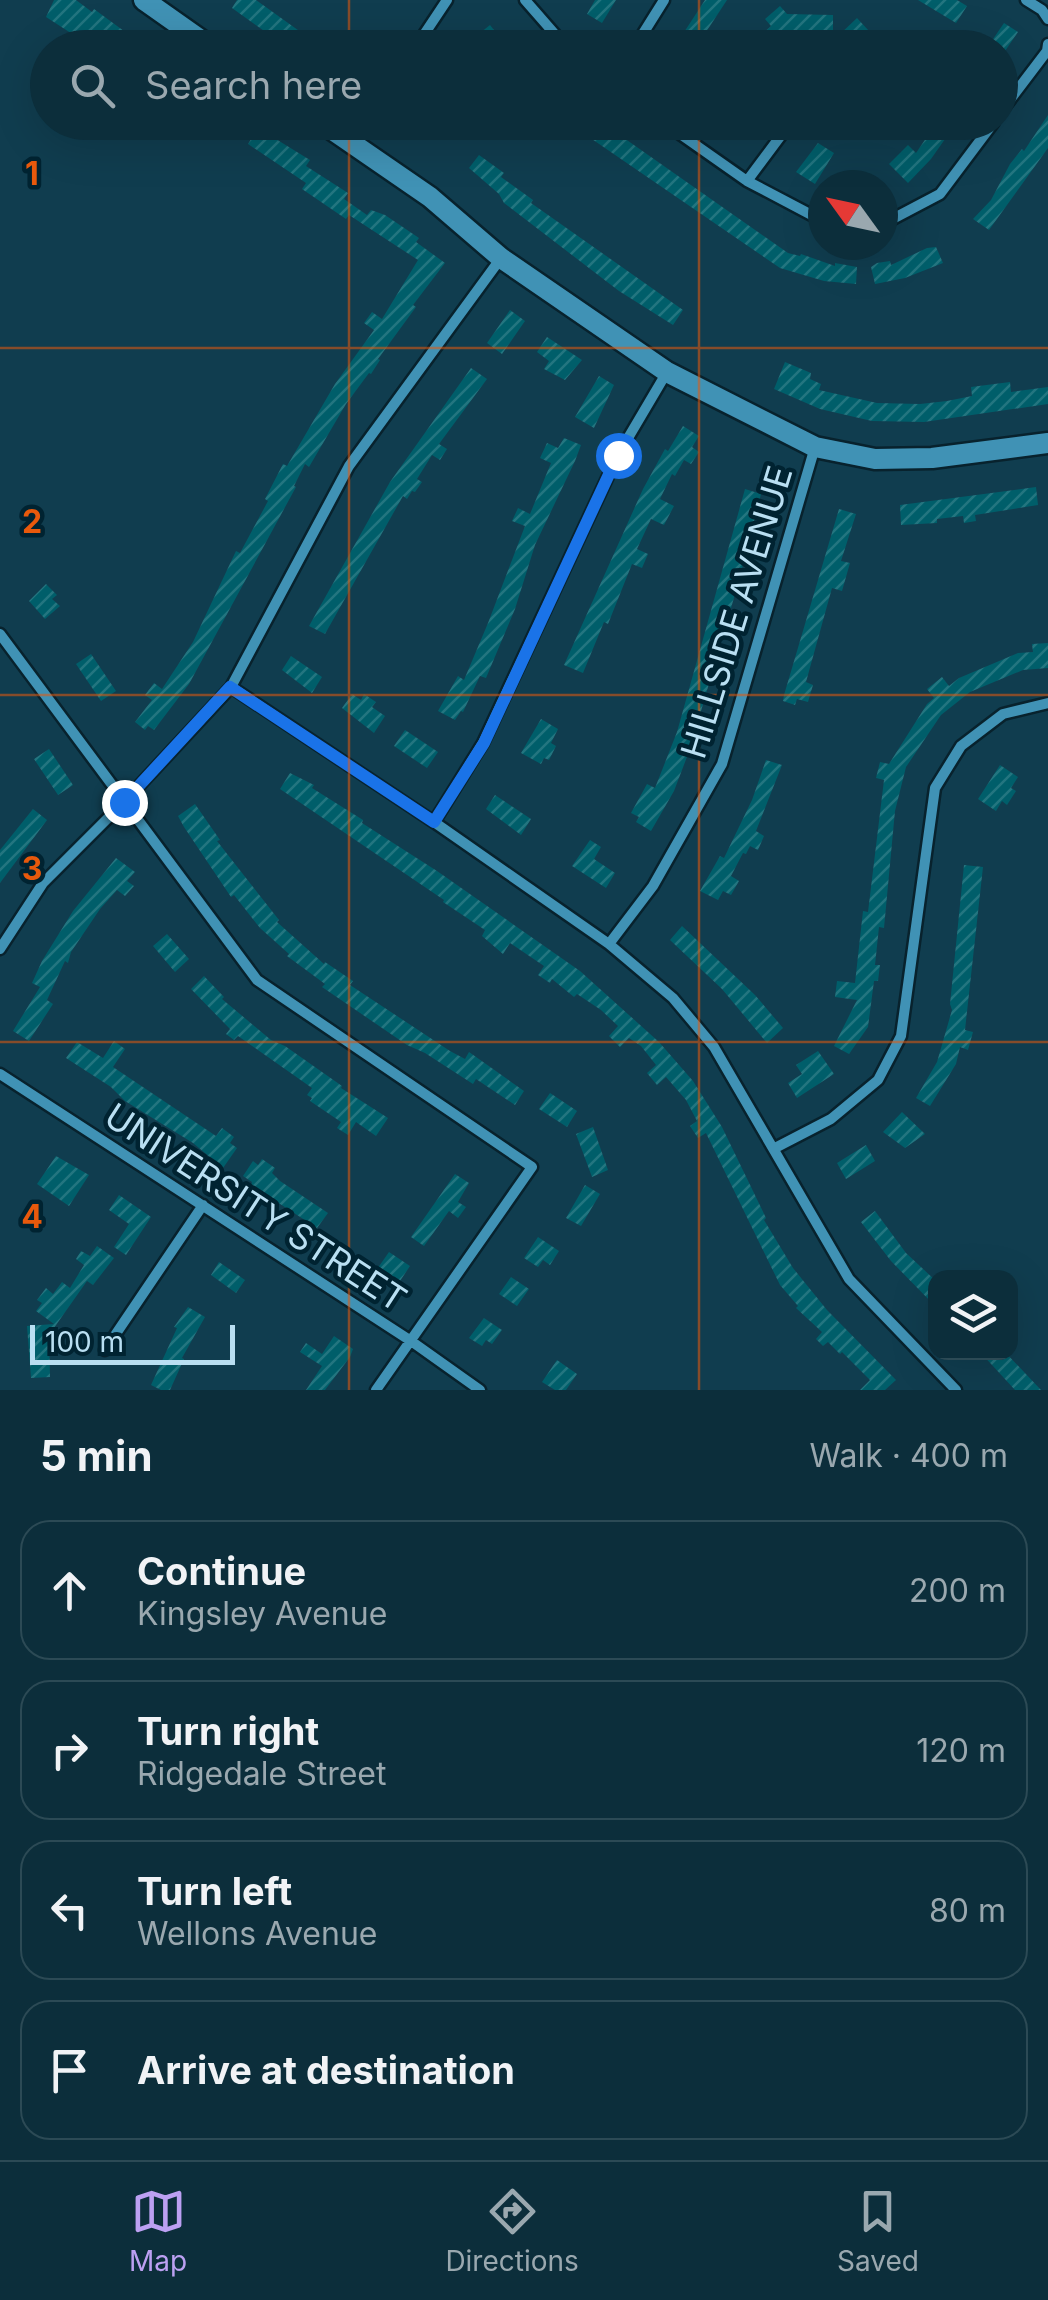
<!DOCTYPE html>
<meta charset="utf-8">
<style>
body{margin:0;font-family:Inter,sans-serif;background:#153642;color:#f1f3f6}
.controls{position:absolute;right:30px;bottom:30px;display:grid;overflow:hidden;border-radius:20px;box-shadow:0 10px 40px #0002}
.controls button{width:90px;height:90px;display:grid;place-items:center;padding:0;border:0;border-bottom:2px solid #2c4a55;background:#0c2e3b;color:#f1f3f6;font:50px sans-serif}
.compass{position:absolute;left:808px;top:170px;width:90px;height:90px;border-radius:50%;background:#0c2e3b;box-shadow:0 10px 40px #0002;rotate:303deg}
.scale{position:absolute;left:30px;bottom:25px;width:205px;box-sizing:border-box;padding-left:10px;border:5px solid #b9dff2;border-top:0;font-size:28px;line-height:35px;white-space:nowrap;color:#b9dff2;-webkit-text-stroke:8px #002331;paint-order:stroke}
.stop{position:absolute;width:30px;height:30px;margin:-22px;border:8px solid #1a73e8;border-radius:50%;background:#fff}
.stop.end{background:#1a73e8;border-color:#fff;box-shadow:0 2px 10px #0008}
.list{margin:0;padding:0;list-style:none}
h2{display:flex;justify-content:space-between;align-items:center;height:130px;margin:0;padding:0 40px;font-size:42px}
h2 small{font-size:32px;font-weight:400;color:#9aa8af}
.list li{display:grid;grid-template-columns:65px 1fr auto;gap:30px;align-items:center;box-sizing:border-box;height:140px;margin:0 20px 20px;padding:0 20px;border:2px solid #2c4a55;border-radius:30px}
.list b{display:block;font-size:38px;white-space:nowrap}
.list p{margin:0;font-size:32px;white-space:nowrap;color:#9aa8af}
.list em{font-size:32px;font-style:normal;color:#9aa8af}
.icon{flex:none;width:55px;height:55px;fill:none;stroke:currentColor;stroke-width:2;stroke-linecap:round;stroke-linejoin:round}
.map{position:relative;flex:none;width:1048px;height:1390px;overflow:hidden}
.search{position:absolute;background:#0c2e3b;box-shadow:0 10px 40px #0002;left:30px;right:30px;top:30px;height:110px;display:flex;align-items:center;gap:25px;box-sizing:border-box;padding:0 35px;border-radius:55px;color:#9aa8af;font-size:38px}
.sheet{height:770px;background:#0c2e3b}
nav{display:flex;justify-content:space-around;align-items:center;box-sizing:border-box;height:140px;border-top:2px solid #2c4a55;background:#0c2e3b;font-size:28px;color:#9aa8af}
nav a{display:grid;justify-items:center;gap:5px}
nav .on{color:#bca0f2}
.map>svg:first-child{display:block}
.building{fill:url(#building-hatch)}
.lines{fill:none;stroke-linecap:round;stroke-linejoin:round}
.street-casing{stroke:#08222d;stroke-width:15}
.secondary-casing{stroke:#08222d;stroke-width:25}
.street{stroke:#4092b5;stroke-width:10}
.secondary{stroke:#4092b5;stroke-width:20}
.route{stroke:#1a73e8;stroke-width:12}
.grid{fill:none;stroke:#e8590c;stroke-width:2.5;stroke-opacity:0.55}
.labels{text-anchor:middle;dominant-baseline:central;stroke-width:9;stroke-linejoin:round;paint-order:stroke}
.street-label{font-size:35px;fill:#b9dff2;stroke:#002331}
.grid-label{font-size:32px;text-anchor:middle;font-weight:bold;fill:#e8590c;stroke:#002331;stroke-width:9;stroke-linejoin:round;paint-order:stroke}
</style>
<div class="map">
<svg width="1048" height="1390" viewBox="0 0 1048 1390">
<defs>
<pattern id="building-hatch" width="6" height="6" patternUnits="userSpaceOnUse" patternTransform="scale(2.5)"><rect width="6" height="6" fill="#005e6a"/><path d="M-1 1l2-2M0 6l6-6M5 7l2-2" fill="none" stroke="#237580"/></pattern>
</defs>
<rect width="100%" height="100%" fill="#103d4f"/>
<path class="building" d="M54,0H76L92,12L94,9L147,48H94L46,17Z
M237,0H256L323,48H288L232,8Z
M595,0H616L602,23L587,14Z
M705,0H727L706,32L715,38L711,44L701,39L696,48H684L677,43Z
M918,0H957L967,6L956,23Z
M780,6L787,14L833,15V36L795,34L779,48H764L757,39L771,26L765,19Z
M857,18L869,31L864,36H838Z
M1004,23L1018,32L1003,54L1000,48L989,45Z
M490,25L508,48H476L470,41Z
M1048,115V148L989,230L973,219L991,200L1010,164L1022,149L1024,151Z
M567,122H597L612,133L614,131L788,253L800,256L801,254L835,266V263L857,267L856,284L824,281L780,268Z
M837,122H866L853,137Z
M937,122H957L931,159L908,183L889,164L908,145L916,153Z
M258,128L310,160L306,166L348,193L344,199L367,215L371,210L385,215L419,238L416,242L445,263L413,305L416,307L378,359L380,360L371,374L369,373L346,404L309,467L305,464L294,486L296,487L189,684L154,730L148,726L145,730L135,722L152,700L145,695L154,683L162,689L193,642L236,551L240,553L268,501L265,499L283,464L287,466L335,384L374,330L364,323L372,312L382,319L418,260L349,215L346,219L302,189L306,183L248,144Z
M818,143L834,153L815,184L796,172Z
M479,155L504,173L501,177L533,200L531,203L683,310L673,325L619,291L504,203L499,194L469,168Z
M843,172L869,173L868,185H842Z
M936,247L943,263L905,278L875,284L871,267L877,263L890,261L891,265L927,248Z
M510,310L525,321L502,354L487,343Z
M547,337L582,360L565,380L544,369L549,361L537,352Z
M785,362L811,373L810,379L821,384L819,390L877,403L920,404L947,401L972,396L971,387L1010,382L1011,392L1048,387V404L924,422L872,421L820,409L774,389Z
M471,368L487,379L439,444L447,449L440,460L432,455L417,479L422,482L415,492L412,491L407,499L403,496L325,634L309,626L390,482Z
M599,376L614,385L594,428L575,417Z
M683,426L699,436L692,447L699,452L691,464L684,460L675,476L672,474L660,499L674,506L664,525L651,519L637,549L648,554L642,568L632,564L608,624L604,622L583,673L564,665L643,489L665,449L668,451Z
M564,438L581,445L575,461L535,545L515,609L486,678L480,676L463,712L461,711L455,720L438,711L458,676L464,680L488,623L525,526L512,521L518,508L530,514L551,463L540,458L547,443L558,448Z
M1036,487L1038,505L975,515L976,521L964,523L963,516L937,519V523L901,525L900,505Z
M745,489L761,494L738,584L690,749L674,791L651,831L636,822L639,817L631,813L647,784L655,788L677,732Z
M839,509L856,514L841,561L850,563L842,591L832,588L806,682L813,685L808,702L797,699L795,705L783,701L784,695Z
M46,584L57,595L52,599L60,606L45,619L29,601Z
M1048,643V668L1023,670L970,692L941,715L906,767L895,811L884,928L879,927L875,965H880L878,981H874L868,1027L849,1054L834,1046L857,1000L835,997L837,981L855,983L863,911L868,912L884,780L876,778L880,762L889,764L927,704L934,698L927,689L942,677L949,686L959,678L1018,653L1033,652L1032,644Z
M91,654L116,691L101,701L76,664Z
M291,656L322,677L312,693L282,670Z
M352,694L361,700L364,694L376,702L372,707L385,716L374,733L342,708Z
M541,719L558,729L551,743L556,746L549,760L544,758L541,764L521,753Z
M405,730L438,752L427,768L394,746Z
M49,749L73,785L58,795L34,759Z
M766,760L782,765L756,831L764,836L758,850L750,846L746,854L743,853L731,876L739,881L731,895L723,891L718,900L700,891L720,856L724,858L752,800Z
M1000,765L1018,777L1011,788L1016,791L1007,805L1002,801L996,811L978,799Z
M290,773L314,785L312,788L363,820L362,823L437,871L580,971L659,1042L693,1081L722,1127L766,1218L764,1220L793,1268L827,1310L896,1380L885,1390H860L870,1380L842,1352L840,1354L828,1342L823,1346L816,1339L822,1332L796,1308L798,1306L780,1285L706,1133L698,1138L690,1126L697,1121L686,1100L666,1077L657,1085L647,1073L656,1065L641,1046L629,1038L620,1047L609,1036L618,1026L601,1010L577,994L574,997L552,979L550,983L538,975L544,966L510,943L503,954L482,936L485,930L443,902L444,900L280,789Z
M495,795L531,819L521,835L486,809Z
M195,804L220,840L217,841L279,920L277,922L324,964L325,962L353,981L350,985L450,1051L465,1059L469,1052L524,1091L515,1105L476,1079L473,1084L425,1053L407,1045L322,987L325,984L287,956L289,954L260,928L234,895L231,897L184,827L178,816Z
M33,809L47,820L0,883V850Z
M590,840L601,847L594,859L615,873L606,888L572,866Z
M116,858L135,872L127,881L134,886L125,896L117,890L100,909L71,952L68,963L65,961L47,1000L53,1004L29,1041L13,1031L40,987L32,983L42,961L73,911Z
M964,865L983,867L965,1030L973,1032L968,1050L960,1047L956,1064L930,1106L916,1098L937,1062L952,1010L950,1004Z
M682,926L755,995L783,1028L767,1043L722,989L670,940Z
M167,934L189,959L175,972L153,946Z
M204,976L224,997L222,999L271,1040L285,1046L342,1086L341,1088L388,1118L376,1136L356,1122L348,1135L337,1128L341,1122L310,1101L312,1098L307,1095L312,1088L238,1036L234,1040L226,1034L230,1029L191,989Z
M114,1041L125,1049L113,1067L216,1136L222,1128L234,1137L230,1143L237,1148L223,1168L193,1143L125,1101L111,1087L66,1058L77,1042L103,1058Z
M818,1051L834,1074L797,1098L788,1083L802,1074L796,1065Z
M550,1093L577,1111L567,1127L539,1109Z
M902,1112L925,1134L905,1148L883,1132Z
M593,1127L608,1170L592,1177L576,1134Z
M866,1145L875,1161L846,1179L837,1163Z
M56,1156L89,1175L69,1206L37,1184Z
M262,1159L275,1168L272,1173L280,1181L328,1213L317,1228L251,1185L252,1182L243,1176L253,1161L258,1165Z
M455,1174L469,1183L458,1202L466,1207L458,1218L449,1211L424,1246L411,1237Z
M585,1185L600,1194L581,1226L566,1218Z
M119,1195L151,1217L126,1255L114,1247L129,1224L109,1210Z
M875,1211L906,1253L936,1281V1307L891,1261L861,1222Z
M538,1237L559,1251L550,1265L543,1260L538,1267L524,1258Z
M97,1246L114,1258L93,1285L87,1281L49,1335L50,1377L31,1378L27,1326L54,1324L36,1311L42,1303L37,1300L46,1288L53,1294L62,1282L70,1288L84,1265L76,1259L81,1251L90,1256Z
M389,1252L410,1266L396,1287L375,1272Z
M219,1262L245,1280L236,1293L211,1275Z
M511,1277L529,1289L517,1306L499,1294Z
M188,1307L205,1317L182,1358L184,1359L170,1390H161L151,1385L177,1328L174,1327Z
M484,1318L502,1330L492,1344L486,1340L482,1346L469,1338Z
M334,1336L353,1349L350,1357L325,1390H306L322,1366L300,1352L306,1343L322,1354Z
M980,1352H1005L1041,1390H1015Z
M557,1360L577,1374L566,1390H555L542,1382Z"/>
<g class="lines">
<defs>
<path id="street" d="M525,0L567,48
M1026,0L1042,10L1048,19
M415,48L447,0
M634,48L664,0
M1000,113L1047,51L1048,44
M663,122L747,181L823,221
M352,142L365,122
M747,181L791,122
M883,224L940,194L994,122
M0,634L257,980L532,1167L376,1390
M231,687L434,822L609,944L673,998L714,1047L849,1279L956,1390
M434,822L483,743L618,455L667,372
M609,944L653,886L722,764L815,447
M0,949L43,883L124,802L231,687L349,466L501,258
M0,1074L411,1341L480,1390
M775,1148L831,1119L878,1080L901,1036L935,788L961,746L1003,714L1048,703
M105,1350L203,1205"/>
<path id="secondary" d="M144,0L212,48
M321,122L430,197L501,258L667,372L815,447L875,459L932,458L1048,443"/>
</defs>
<use href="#street" class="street-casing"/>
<use href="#secondary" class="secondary-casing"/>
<use href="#street" class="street"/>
<use href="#secondary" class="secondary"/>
</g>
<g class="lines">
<path class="route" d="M124,802L230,687L434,822L484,743L618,455"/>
</g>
<path class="grid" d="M349,0V48M699,0V48M349,122V1390M699,122V1390M0,348H1048M0,695H1048M0,1042H1048"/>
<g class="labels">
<g class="street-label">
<text transform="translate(736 612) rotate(-73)">HILLSIDE AVENUE</text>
<text transform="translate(256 1207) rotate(33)">UNIVERSITY STREET</text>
</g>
</g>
<g class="grid-label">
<text x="32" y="185">1</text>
<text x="32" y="533">2</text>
<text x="32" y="880">3</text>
<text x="32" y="1228">4</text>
</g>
</svg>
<div class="controls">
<button><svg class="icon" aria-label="layers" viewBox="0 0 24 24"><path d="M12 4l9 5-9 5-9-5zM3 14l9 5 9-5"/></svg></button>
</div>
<svg class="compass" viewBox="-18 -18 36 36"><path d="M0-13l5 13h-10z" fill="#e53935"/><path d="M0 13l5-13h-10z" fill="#9aa8af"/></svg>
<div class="scale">100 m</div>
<div class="stop" style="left:618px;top:455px"></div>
<div class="stop end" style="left:124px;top:802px"></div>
<div class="search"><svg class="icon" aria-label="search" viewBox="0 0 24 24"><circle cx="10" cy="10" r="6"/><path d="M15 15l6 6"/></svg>Search here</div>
</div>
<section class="sheet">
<h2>5 min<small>Walk · 400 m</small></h2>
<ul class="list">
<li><svg class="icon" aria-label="ahead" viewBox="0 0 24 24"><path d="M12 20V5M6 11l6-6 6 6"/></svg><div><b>Continue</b><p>Kingsley Avenue</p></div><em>200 m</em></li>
<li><svg class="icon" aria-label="right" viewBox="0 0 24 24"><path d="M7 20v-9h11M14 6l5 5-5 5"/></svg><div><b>Turn right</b><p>Ridgedale Street</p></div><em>120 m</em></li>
<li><svg class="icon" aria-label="left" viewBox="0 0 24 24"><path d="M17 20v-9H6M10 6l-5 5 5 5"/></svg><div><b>Turn left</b><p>Wellons Avenue</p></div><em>80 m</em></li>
<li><svg class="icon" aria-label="arrive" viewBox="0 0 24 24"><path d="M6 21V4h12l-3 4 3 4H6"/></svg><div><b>Arrive at destination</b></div></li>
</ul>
</section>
<nav>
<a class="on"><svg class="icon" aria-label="map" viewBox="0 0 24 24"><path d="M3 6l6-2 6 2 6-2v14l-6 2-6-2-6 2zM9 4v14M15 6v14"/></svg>Map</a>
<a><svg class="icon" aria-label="directions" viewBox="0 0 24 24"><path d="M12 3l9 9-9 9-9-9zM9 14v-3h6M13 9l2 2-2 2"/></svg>Directions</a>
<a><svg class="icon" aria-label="saved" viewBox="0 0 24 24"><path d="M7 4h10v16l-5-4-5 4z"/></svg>Saved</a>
</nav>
